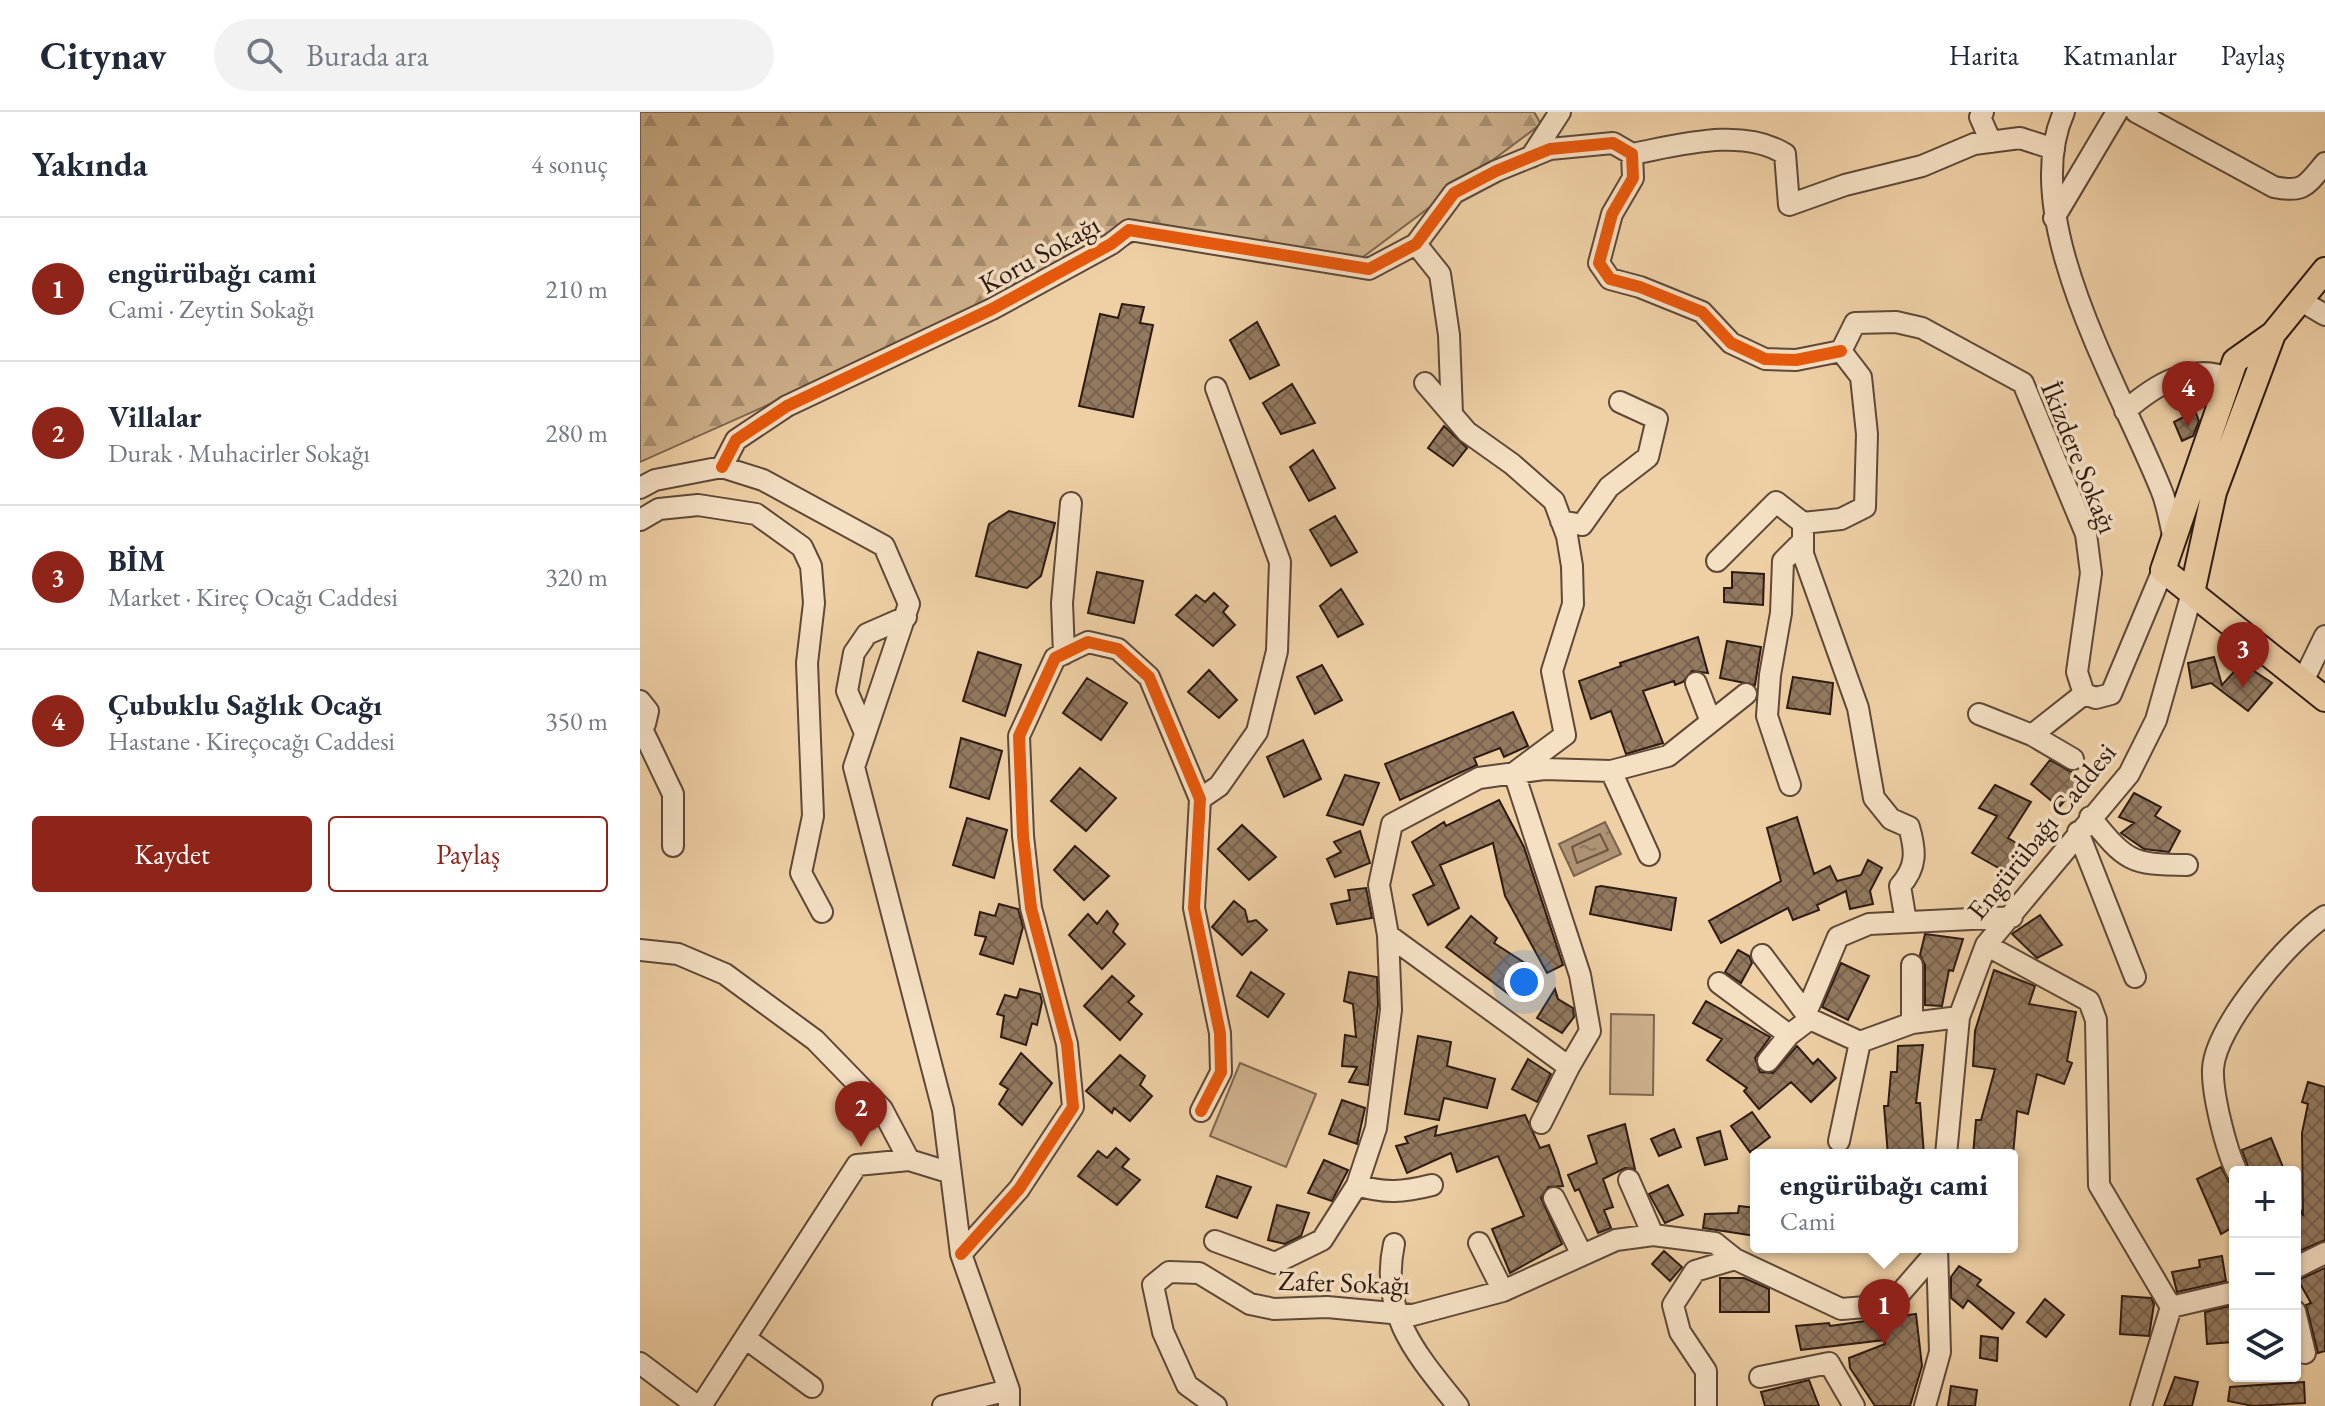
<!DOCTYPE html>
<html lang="tr">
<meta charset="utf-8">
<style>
body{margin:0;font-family:"EB Garamond",serif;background:#f2f2f3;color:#1f2937}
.controls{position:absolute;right:24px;bottom:24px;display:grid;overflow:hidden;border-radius:8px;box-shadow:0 2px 6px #0004}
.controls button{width:72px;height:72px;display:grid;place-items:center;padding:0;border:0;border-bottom:2px solid #e0e1e3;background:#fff;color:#1f2937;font:40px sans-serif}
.you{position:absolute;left:884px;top:870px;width:28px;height:28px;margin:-20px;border:6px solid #fff;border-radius:50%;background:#1a73e8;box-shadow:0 0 0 12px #1a73e833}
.badge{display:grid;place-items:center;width:52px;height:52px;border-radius:50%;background:#8f2418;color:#fff;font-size:26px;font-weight:700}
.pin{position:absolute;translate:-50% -66px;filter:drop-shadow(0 2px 4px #0008)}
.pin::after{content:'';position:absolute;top:42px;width:28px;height:24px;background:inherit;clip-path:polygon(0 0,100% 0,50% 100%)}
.popup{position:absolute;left:1110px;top:1037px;width:268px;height:104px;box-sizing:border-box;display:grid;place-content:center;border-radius:8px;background:#fff;filter:drop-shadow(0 2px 6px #0005);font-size:26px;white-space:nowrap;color:#747a83}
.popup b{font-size:30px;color:#1f2937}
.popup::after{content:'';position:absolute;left:50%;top:100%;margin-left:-16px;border:16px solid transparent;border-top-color:#fff}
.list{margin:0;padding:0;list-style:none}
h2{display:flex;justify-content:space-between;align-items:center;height:104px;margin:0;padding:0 32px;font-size:34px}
h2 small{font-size:26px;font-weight:400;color:#747a83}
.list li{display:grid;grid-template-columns:52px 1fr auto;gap:24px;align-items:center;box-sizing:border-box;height:144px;padding:0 32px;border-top:2px solid #e0e1e3}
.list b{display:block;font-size:30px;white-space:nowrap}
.list p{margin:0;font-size:26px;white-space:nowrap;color:#747a83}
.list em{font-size:26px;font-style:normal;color:#747a83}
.actions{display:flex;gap:16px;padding:24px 32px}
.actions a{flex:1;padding:18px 0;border:2px solid #8f2418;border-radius:8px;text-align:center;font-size:28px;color:#8f2418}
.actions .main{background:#8f2418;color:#fff}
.icon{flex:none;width:44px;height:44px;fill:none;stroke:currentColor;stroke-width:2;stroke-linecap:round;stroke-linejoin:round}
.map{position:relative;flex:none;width:1685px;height:1294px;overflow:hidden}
header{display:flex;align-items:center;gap:48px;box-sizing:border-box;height:112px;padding:0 40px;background:#fff;border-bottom:2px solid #e0e1e3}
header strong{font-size:38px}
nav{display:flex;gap:44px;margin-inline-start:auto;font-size:28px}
.search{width:560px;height:72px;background:#f2f2f3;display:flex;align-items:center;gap:20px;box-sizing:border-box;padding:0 28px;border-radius:44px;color:#747a83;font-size:30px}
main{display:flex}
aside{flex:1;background:#fff}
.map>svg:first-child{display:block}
.forest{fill:url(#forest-firs);stroke:#7e6650;stroke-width:2}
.park{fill:#ceb18c;stroke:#7e6650;stroke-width:2}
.water{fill:url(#water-ripples);stroke:#7a624d;stroke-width:2}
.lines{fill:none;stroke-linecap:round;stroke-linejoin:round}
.shore{stroke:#6d5643;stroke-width:2}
.building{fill:url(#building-cross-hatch);stroke:#2d1a13;stroke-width:2}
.minor-casing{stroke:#5e4838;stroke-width:24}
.major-casing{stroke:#2d1a13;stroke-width:28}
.minor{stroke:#f5e0c4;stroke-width:20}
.major{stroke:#efd0a5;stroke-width:24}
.cycleway-casing{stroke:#f5e0c4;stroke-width:17}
.cycleway{stroke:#e8590c;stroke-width:12}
.labels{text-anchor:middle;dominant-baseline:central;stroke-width:7;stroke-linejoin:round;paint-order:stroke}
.street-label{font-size:28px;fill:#2d1a13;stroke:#f5e0c4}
</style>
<header>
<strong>Citynav</strong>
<div class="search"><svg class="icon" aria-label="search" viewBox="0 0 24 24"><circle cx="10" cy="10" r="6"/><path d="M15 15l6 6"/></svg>Burada ara</div>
<nav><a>Harita</a><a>Katmanlar</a><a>Paylaş</a></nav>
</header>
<main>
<aside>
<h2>Yakında<small>4 sonuç</small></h2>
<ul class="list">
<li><span class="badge">1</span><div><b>engürübağı cami</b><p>Cami · Zeytin Sokağı</p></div><em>210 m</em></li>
<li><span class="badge">2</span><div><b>Villalar</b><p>Durak · Muhacirler Sokağı</p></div><em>280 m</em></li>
<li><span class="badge">3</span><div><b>BİM</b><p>Market · Kireç Ocağı Caddesi</p></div><em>320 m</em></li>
<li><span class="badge">4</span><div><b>Çubuklu Sağlık Ocağı</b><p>Hastane · Kireçocağı Caddesi</p></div><em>350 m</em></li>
</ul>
<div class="actions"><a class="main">Kaydet</a><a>Paylaş</a></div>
</aside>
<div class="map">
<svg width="1685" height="1294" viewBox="0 0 1685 1294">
<defs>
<pattern id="forest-firs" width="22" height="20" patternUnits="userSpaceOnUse" patternTransform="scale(2)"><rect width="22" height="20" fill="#ceb18c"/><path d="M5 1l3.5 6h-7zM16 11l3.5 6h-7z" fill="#a88f71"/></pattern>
<pattern id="water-ripples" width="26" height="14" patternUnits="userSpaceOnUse" patternTransform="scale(2)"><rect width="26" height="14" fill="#ad9273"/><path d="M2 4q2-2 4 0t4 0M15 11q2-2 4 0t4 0" fill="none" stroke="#8d765d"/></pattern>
<pattern id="building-cross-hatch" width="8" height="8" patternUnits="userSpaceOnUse" patternTransform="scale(2)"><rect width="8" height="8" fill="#92795f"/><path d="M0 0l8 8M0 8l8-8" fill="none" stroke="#78624d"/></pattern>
</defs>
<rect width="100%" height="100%" fill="#efd0a5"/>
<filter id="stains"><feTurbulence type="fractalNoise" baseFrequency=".0025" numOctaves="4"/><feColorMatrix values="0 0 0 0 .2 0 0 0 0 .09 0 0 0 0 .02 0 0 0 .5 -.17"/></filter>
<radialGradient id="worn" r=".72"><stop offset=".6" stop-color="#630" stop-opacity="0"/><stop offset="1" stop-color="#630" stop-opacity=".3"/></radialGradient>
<path class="forest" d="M0,0H894L901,12L711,154L498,128L0,350Z"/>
<path class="park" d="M971,902L1014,903L1013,983L970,982Z
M600,951L676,982L646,1055L570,1024Z"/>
<path class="water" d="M965,710L981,742L934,764L919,732Z"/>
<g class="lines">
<path class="shore" d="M960,722L968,738L937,751L932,735Z"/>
</g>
<path class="building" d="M482,192L504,195L500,211L513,213L493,305L439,294L460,202L478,206Z
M617,210L639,253L610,267L590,228Z
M652,272L675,311L641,322L623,291Z
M1555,299L1559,309L1553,324L1542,329L1534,310Z
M804,314L827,336L813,354L788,336Z
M673,338L695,376L669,389L650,355Z
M369,399L415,411L401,464L387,476L336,464L349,412Z
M695,404L717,440L691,454L670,418Z
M457,460L503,469L494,511L448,501Z
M1092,460L1124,462L1123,493L1084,490V476H1092Z
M701,477L723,512L698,525L680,494Z
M574,481L588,494L583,500L595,513L573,534L536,503L556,483L565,490Z
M1058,525L1068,561L1052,559L1043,570L1035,573L1034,569L1003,579L1023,631L986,642L971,599L951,607L939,569L981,554L980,551Z
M1087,529L1121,535L1115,573L1080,566Z
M338,540L381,553L365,604L323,589Z
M1574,545L1582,573L1602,551L1632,571L1608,599L1571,571L1552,576L1548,551Z
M682,553L702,588L675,602L657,565Z
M569,558L597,588L579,606L548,580Z
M1153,565L1193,571L1190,602L1147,596Z
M447,566L487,591L461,628L423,601Z
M873,600L888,634L864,645L860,636L834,646L837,653L760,688L745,652Z
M321,626L362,639L349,687L310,675Z
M663,628L681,667L644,685L627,645Z
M1410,648L1444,667L1419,695L1391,672Z
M440,656L476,686L446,719L411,689Z
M705,663L739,671L723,713L687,703Z
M1355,673L1391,690L1368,726L1386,737L1371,763L1332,741L1357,704L1339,696Z
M1494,681L1521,695L1515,704L1540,719L1529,740L1504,737L1481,721L1494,711L1479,705Z
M859,688L884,735L923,853L907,861L865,784L853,731L800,753L819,796L788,813L773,783L794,773L772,730L804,710L806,714Z
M1157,705L1174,762L1190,754L1197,769L1221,763L1228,748L1242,756L1230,779L1233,792L1210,797L1206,779L1177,793L1179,798L1153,808L1148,796L1081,831L1069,809L1141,769L1127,716Z
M327,706L367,718L354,766L313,753Z
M602,713L636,745L609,768L578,737Z
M720,719L730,751L695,765L687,747L701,740L694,730Z
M435,734L469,764L444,788L414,758Z
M961,774L1036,786L1031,818L950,802L956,775Z
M726,776L732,806L697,812L691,792L710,788L708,778Z
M594,789L605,798L608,810L616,808L627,818L602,843L572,815Z
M359,792L378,797L383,815L373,852L340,842L346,825L335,823L340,800L355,804Z
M467,799L478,812L473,820L485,832L462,857L429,823L448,802L457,812Z
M1400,803L1422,833L1397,846L1372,822Z
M831,804L857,826L854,831L891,855L870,883L806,835Z
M1285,822L1323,827L1313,859L1309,858L1302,894L1285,893V853L1280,843Z
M1098,838L1109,844L1112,851L1101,871L1085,860Z
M1201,851L1229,864L1208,908L1182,895Z
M1354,858L1395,874L1389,892L1436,900L1427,949L1432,951L1424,972L1397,962L1388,1002L1377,999L1373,1043H1333L1336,1008H1341L1355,957L1333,954L1335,919Z
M611,860L644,882L628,905L597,884Z
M709,860L737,865L738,893L728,973L709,970L717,955L702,954L705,923L716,925L713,892L704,889Z
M472,864L494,884L488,890L502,902L480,928L444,894Z
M380,877L400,882L402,890L397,913L392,911L386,933L361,925L364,904L357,902L365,883L377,886Z
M915,877L918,887L933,896L934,905L922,921L897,906Z
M1066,889L1130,925L1115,946L1120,960L1133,961L1157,934L1173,952L1178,947L1196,966L1171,990L1151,970L1119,997L1104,979L1107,976L1067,948L1082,927L1053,911Z
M778,924L811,930L807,954L855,967L847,996L804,986L799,1008L765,1002Z
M1283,933L1276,991H1280L1284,1043H1248L1244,994H1248L1251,960H1257L1258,934Z
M381,941L412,971L382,1013L359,992L368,977L360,972Z
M480,943L505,964L500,973L512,984L490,1009L474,996L472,1001L446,979Z
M888,947L911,962L897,990L872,977Z
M1668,970L1685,975V1128L1655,1141V1084L1663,1104L1662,1021L1668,992L1662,990Z
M702,988L725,996L717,1032L689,1022Z
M1112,1000L1130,1025L1110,1040L1091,1014Z
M885,1003L900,1036L909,1033L918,1057L923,1074L908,1075L901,1086L922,1132L870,1161L852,1117L884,1104L858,1044L817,1060L811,1041L767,1061L756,1034L768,1031L765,1025L797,1014L795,1024Z
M985,1012L995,1057L985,1056L963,1067L973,1095L964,1098L971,1116L958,1121L939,1077L935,1079L928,1063L957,1051L948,1024Z
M1034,1017L1041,1035L1019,1044L1011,1027Z
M1080,1019L1087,1047L1065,1053L1057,1026Z
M1631,1026L1645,1060H1610L1602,1038Z
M476,1036L489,1047L482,1055L500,1068L477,1093L438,1064L458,1039L467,1046Z
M684,1048L708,1058L692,1089L668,1081Z
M1581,1055L1589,1070L1595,1073V1114L1581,1122L1557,1067Z
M577,1064L611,1075L597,1106L566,1095Z
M1028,1073L1043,1103L1025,1111L1009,1082Z
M637,1093L669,1101L661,1124L645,1132L628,1128Z
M1099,1094L1116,1096V1124L1063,1116L1065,1102L1098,1101Z
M1024,1139L1042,1155L1030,1169L1012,1152Z
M1582,1144L1586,1169L1537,1180L1532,1160L1560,1155L1559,1148Z
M1319,1154L1341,1168L1337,1173L1374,1201L1362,1217L1328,1188L1323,1196L1311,1186V1165Z
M1685,1156V1239L1678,1241L1666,1193L1671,1191L1658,1168Z
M1080,1166H1104L1129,1177V1200H1080Z
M1482,1184L1511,1186L1514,1192L1509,1224L1480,1222Z
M1405,1187L1424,1203L1406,1225L1387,1210Z
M1590,1194L1593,1230L1567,1232L1565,1200Z
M1276,1202L1282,1254L1270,1294H1235L1210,1256L1209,1246L1245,1232V1228L1161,1238L1156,1214L1189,1211L1190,1214Z
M1341,1224L1358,1226L1357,1249L1340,1246Z
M1535,1265L1558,1270L1552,1294H1524Z
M1169,1268L1179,1294H1125L1121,1280Z
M1664,1270L1665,1291L1613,1294L1588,1289L1590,1275Z
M1311,1274L1337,1278L1335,1294H1308Z"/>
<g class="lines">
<defs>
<path id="minor" d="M1343,0L1340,5L1351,30
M1424,0C1376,107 1483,280 1522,380C1528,395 1530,412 1534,427
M1496,0L1634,75C1664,81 1666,74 1685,51
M992,42C1040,33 1102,15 1145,42L1149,93L1205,73L1282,54L1334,32L1380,26L1414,37
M891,45L920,0
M1414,106L1477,0
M776,132L800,162L809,223L812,302
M1663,190L1685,203
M1201,239L1215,211L1256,210L1282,216L1383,271L1446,422L1451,461L1437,560L1444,582L1456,586L1471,582L1523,458
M1201,239L1221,265L1227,322L1225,395L1201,407L1163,411V442L1218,596L1234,686L1251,707L1269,715C1276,739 1277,755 1260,774L1266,810
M785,271L827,320L872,352L914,389L927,424L932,454L933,492L912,559L925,623L874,661L940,863L950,919L929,955
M1485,299C1515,273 1549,251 1589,266
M82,355L96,328L147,294L352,197L471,132L489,118L729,157L776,132L814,81L856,59L910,37L973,31L992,42L993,66L972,102L959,151L970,167L1000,175L1062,200L1091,231L1125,247L1156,248L1201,239
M0,376L15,368L82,355L123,368L244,434L269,492L214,655L303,998L321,1142L369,1278V1294
M0,408L19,397L58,393L116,402L162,435L171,454L174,491L167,551L173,704L161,761L182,800
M921,409L942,413L969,375L1008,345L1017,307L980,290
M1077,449L1136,390L1163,411
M424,542L422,491L431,391
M1664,567L1685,524
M1056,571L1071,610
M0,589L8,599L5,612L0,616
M1339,602L1392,623L1433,647
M1,615L33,682V734
M225,621L207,579L214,541L227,522L266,505
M1392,623L1444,582
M971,659L1009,743
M1150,673L1127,604L1130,563L1141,501L1143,449L1163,429
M560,687L579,674L617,620L637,539L640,450L576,276
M1450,705C1486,749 1490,753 1547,753
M1438,720L1495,865
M748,823L929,955L901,1011
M1346,833L1449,889L1456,908L1459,1073L1531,1195L1595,1180
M0,838L38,842L85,862L175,928L242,997L269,1048
M1122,843L1170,907
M1079,871L1149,923
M1166,901L1198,825L1229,812L1372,805
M1272,911V853
M1128,949L1149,923L1170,907L1220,930
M1199,1029L1220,930L1272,911L1319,905
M1306,1043L1319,905L1346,833L1489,662L1516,608L1552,481
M1597,1060C1586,1038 1572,982 1573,957C1575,914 1650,827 1685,804
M989,1068L1013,1123
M717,1073C745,1082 764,1080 792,1073
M914,1086L942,1143
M575,1129L635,1151L682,1128L717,1073L736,1016L751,898L748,823L739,773L752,712L839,666L904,657L971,659L1028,644L1106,582
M839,1131L863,1179
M754,1132C739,1201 777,1243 818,1294
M321,1142L379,1077L433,995L427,932L391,796L383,724L379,624L415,546L448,530L478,537L509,565L560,687L554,796L580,921L581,960L561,999
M1655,1156L1685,1141
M1655,1199L1665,1241
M105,1226L172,1275
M0,1251L57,1294
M1120,1265L1189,1251L1214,1294
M61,1294L217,1053L269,1048L308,1060
M303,1294L369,1278
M576,1294L547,1273L523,1220L513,1173L529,1160L559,1161L610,1192L634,1197L687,1195L773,1203L863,1179L976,1128L1013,1123L1075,1131L1095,1147
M1066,1294V1259L1040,1220L1033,1193L1055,1159L1095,1147L1201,1197L1250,1193L1297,1139
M1285,1294L1300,1240L1297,1135
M1501,1294L1531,1195"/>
<path id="major" d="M1685,158L1633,222L1595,249L1523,458L1685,587
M1552,481L1574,380L1633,222"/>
</defs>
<use href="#minor" class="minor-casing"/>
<use href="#major" class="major-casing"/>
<use href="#minor" class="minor"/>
<use href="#major" class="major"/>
<defs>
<path id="cycleway" d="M82,355L96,328L147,294L352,197L471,132L489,118L729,157L776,132L814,81L856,59L910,37L973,31L992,42L993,66L972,102L959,151L970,167L1000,175L1062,200L1091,231L1125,247L1156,248L1201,239
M321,1142L379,1077L433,995L427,932L391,796L383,724L379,624L415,546L448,530L478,537L509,565L560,687L554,796L580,921L581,960L561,999"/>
</defs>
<use href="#cycleway" class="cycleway-casing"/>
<use href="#cycleway" class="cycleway"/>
</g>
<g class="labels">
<g class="street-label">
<text transform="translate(399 142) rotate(-29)">Koru Sokağı</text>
<text transform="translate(1440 345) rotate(68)">İkizdere Sokağı</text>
<text transform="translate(1401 719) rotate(-51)">Engürübağı Caddesi</text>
<text transform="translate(704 1170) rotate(2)">Zafer Sokağı</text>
</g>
</g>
<rect width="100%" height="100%" filter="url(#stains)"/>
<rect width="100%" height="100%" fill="url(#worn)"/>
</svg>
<div class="controls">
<button>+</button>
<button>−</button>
<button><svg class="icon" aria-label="layers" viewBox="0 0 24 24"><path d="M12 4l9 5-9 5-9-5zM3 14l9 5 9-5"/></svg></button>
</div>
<div class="you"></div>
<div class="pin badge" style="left:1244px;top:1233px">1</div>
<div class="popup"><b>engürübağı cami</b>Cami</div>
<div class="pin badge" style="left:221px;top:1035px">2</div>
<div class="pin badge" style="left:1603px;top:576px">3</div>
<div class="pin badge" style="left:1548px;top:315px">4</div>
</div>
</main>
